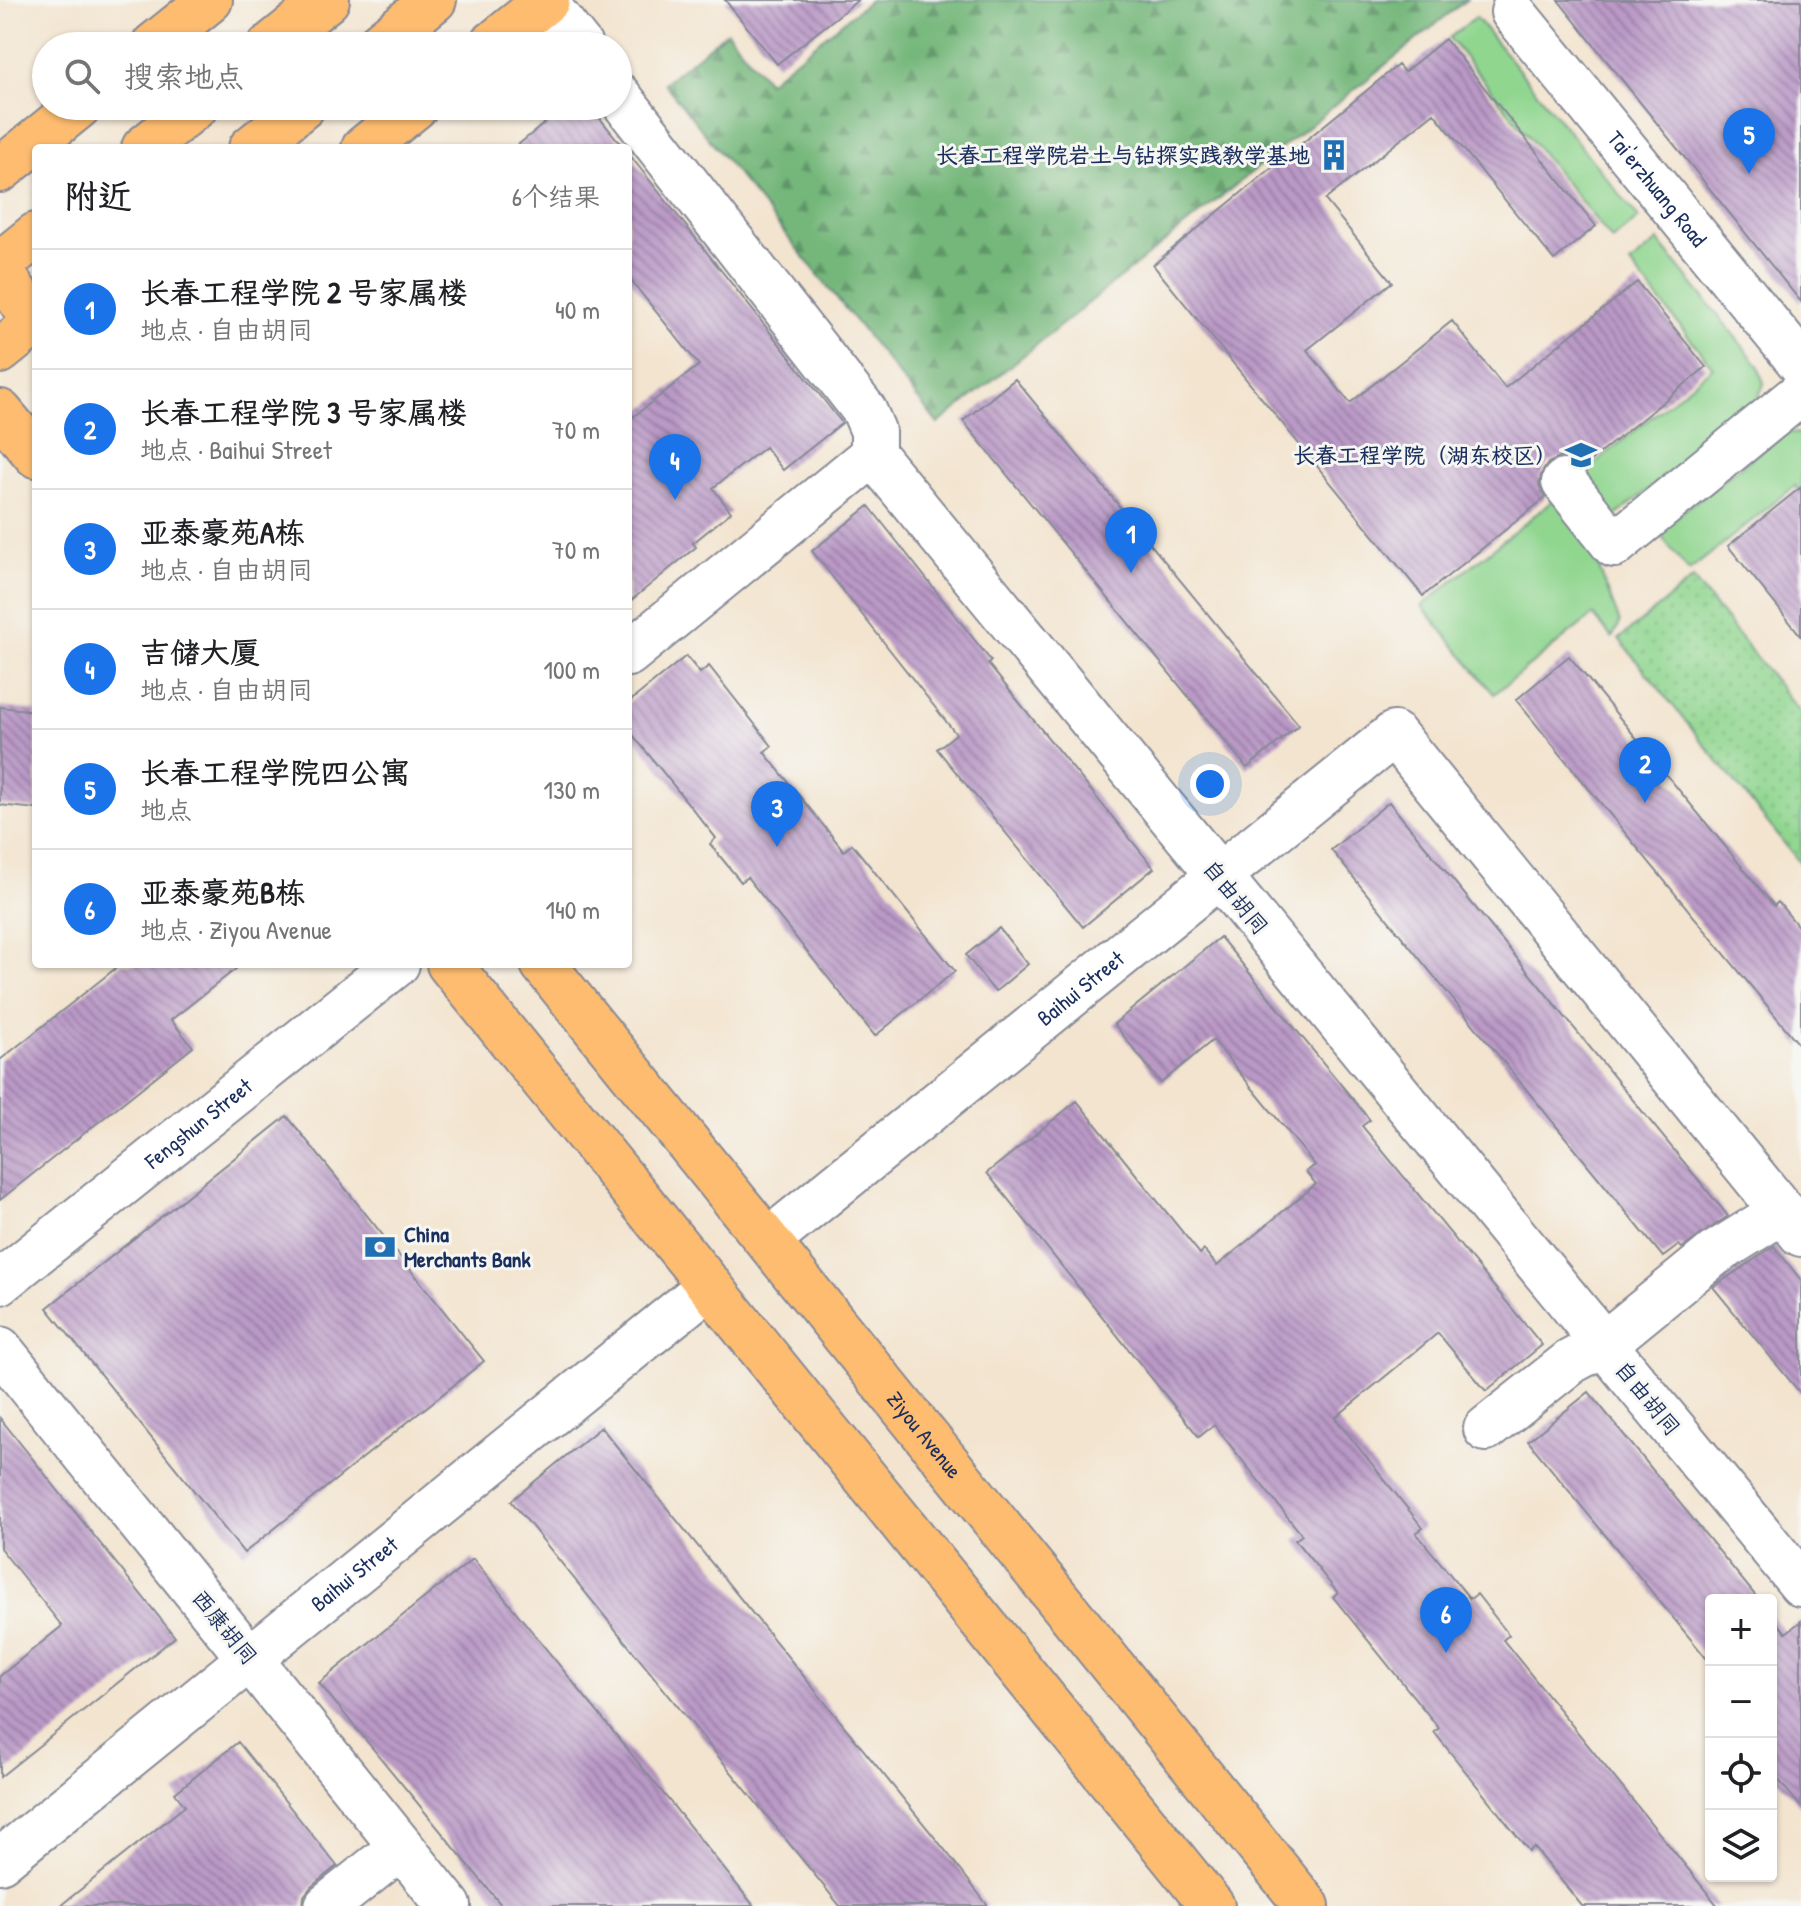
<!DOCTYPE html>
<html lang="zh">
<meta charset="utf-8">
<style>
body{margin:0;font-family:"Patrick Hand","LXGW WenKai TC",sans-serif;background:#f2f2f2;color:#202124}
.controls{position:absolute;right:24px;bottom:24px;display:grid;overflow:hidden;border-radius:8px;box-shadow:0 2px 6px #0004}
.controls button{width:72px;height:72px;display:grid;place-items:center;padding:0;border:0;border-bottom:2px solid #e0e0e0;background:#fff;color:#202124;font:40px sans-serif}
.you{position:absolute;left:1210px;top:784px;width:28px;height:28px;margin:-20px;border:6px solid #fff;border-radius:50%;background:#1a73e8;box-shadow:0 0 0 12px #1a73e833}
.badge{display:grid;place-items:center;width:52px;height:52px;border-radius:50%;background:#1a73e8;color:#fff;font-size:26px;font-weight:700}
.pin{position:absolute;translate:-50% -66px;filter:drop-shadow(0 2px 4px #0008)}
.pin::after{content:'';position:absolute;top:42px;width:28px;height:24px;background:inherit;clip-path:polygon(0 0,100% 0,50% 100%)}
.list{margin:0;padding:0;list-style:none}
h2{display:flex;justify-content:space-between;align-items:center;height:104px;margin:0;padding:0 32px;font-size:34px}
h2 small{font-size:26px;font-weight:400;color:#757577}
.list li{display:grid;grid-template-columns:52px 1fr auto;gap:24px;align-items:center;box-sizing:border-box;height:120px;padding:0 32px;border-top:2px solid #e0e0e0}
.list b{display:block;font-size:30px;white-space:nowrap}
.list p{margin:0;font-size:26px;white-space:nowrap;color:#757577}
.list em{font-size:26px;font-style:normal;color:#757577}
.icon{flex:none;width:44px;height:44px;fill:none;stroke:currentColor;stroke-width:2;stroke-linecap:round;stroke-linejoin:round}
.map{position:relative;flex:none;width:1801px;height:1906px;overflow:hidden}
.search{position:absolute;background:#fff;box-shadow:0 2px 6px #0004;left:32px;top:32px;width:600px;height:88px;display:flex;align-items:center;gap:20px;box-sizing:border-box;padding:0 28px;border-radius:44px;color:#757577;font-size:30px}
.panel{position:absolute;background:#fff;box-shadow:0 2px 6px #0004;left:32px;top:144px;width:600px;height:824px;border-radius:8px}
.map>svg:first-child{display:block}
.green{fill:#90d68f;stroke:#568276;stroke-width:2}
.forest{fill:url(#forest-firs);stroke:#48736c;stroke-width:2}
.park{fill:url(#park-dots);stroke:#568276;stroke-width:2}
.building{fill:url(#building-back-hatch)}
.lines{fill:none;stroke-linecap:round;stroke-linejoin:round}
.minor-casing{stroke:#878a96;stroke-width:48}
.major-casing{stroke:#878a96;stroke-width:48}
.minor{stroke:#fff;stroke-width:44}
.major{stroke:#fdbc6f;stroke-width:44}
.labels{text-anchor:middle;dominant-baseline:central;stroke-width:6;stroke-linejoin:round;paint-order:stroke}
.poi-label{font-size:22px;font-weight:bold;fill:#1b2f5e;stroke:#f6f6f2;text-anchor:end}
.street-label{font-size:22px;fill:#1b2f5e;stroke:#f6f6f2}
</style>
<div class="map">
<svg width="1801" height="1906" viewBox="0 0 1801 1906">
<defs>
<pattern id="forest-firs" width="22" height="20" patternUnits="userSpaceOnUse" patternTransform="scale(2)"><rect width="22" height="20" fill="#74b77a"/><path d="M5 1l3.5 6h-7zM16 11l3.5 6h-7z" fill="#5e9567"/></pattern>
<pattern id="park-dots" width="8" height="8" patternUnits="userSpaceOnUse" patternTransform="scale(2)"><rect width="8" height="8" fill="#90d68f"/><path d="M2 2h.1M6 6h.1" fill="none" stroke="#7cb87e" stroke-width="1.8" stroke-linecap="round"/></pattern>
<pattern id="building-back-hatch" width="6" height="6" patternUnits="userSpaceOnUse" patternTransform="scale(2)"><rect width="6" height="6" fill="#ba99c6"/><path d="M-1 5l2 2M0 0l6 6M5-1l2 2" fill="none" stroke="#967da4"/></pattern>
</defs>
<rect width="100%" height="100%" fill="#f6f6f2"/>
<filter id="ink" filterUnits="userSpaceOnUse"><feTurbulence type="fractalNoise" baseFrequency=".0125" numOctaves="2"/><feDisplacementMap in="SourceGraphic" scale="16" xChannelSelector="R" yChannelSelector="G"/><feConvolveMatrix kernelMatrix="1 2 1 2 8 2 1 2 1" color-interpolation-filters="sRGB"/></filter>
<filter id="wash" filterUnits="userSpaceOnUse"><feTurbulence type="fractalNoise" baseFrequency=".006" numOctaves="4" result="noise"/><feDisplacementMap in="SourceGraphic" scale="32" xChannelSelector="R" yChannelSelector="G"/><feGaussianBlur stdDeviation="1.8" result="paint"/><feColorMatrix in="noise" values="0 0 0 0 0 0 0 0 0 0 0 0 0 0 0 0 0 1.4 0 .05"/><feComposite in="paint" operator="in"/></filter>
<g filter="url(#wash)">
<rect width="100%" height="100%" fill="#f3e4cf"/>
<path class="green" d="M1476,17L1639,218L1612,240L1449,38Z
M1658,241L1758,365L1764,384L1756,403L1613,518L1579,476L1713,367L1630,264Z
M1786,432L1801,434V493L1795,486L1689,571L1657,531Z
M1557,497L1595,558L1620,623L1612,638L1593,615L1494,694L1422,606Z"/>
<path class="forest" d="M870,0H1466L938,424L664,83L727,32L768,82Z"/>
<path class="park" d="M1693,579L1801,713V864L1619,639Z"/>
<g id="blocks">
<path class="building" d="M725,0H858L777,64Z
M1558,0H1801V302L1610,65Z
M1445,39L1596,226L1554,260L1434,113L1325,200L1392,282L1307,350L1350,403L1452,321L1505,388L1637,282L1706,367L1584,466L1574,459L1561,457L1548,463L1541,474L1539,485L1545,498L1423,596L1153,265L1398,65L1404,72Z
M566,106H590L624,148H514Z
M628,153L842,423L783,470L765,447L713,488L731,512L693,543L696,547L628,603V421L699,365L628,277Z
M1015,379L1299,725L1247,768L963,421Z
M1801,487V636L1728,546Z
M869,506L991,661L988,664L1154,868L1083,927L937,749L956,734L812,551Z
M686,656L700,673L709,666L772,746L764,752L844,851L852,844L955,971L875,1036L747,877L741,882L710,844L716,838L628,729V703Z
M1569,656L1774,906L1778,902L1801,930V1047L1516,700Z
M0,707L36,711V809L0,805Z
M1389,802L1728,1216L1682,1248L1679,1245L1663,1257L1331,850Z
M999,928L1028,964L995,992L966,955Z
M1220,937L1370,1120L1362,1126L1542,1345L1486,1391L1438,1333L1335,1418L1423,1528L1416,1533L1470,1599L1477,1594L1509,1635L1503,1640L1718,1906H1582L1534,1847L1529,1851L1434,1732L1439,1728L1333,1597L1338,1593L1295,1540L1302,1535L1214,1425L1199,1437L987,1173L1077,1101L1200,1254L1204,1250L1217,1266L1316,1184L1306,1172L1315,1165L1213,1040L1161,1083L1114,1024Z
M121,964H242L171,1020L193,1047L0,1200V1060Z
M287,1116L484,1361L244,1553L47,1308Z
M1774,1246L1801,1280V1394L1713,1287Z
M1589,1392L1759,1600H1711V1664L1528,1441Z
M0,1418L175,1637L0,1777V1676L62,1626L0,1548Z
M601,1427L949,1855L988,1906H840L511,1501Z
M473,1559L637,1761L754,1906H502L319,1683Z
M1771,1615L1786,1633L1801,1621V1807L1771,1771Z
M238,1742L337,1866L311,1887L304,1896L303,1906H60L185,1806L175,1793Z"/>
</g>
</g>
<g filter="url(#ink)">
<use href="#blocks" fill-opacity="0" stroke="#878a96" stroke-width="2"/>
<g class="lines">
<defs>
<g id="minor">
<path d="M545,2L580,46"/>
<path id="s1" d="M1513,12L1801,364"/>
<path d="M618,95L864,410L873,431V454"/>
<path d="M1564,482L1614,545L1801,393"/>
<path d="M628,654L873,454L1801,1584"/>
<path id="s2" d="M768,1241L1394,734L1801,1234"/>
<path id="s3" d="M0,1282L397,964"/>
<path d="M0,1349L449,1906"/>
<path d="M1486,1429L1570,1362L1604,1344L1714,1254L1783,1211"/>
<path id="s4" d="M0,1861L709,1286"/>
<path d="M327,1906L401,1847"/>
</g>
<g id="major">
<path d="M153,46L210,0"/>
<path d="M270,46L327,0"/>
<path d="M377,46L434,0"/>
<path d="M490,46L547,0"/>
<path d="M144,148L196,106"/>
<path d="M251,148L303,106"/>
<path d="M364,148L416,106"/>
<path d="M0,170L79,106"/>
<path d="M0,264L36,235"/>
<path d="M0,270L36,323"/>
<path d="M0,351L36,322"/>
<path d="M0,412L36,455"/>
<path d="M449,964L1212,1906"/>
<path id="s5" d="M543,964L1307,1906"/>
</g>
</defs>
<use href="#minor" class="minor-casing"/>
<use href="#major" class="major-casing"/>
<use href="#minor" class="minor"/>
<use href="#major" class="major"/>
</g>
</g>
<defs>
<symbol id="building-bare" viewBox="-9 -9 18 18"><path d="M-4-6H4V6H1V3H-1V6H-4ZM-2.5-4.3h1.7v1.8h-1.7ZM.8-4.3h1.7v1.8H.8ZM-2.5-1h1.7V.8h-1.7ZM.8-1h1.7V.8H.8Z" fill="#1f6fb2" stroke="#f6f6f2" stroke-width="2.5" paint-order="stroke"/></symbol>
<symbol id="university-bare" viewBox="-9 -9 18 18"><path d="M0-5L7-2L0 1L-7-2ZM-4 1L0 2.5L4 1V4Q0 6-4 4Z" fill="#1f6fb2" stroke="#f6f6f2" stroke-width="2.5" paint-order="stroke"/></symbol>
<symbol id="bank-bare" viewBox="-9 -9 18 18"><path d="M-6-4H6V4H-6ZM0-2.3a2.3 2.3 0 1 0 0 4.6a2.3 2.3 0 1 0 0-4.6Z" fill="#1f6fb2" stroke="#f6f6f2" stroke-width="2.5" paint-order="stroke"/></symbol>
</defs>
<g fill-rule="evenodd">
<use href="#building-bare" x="1312" y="133" width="44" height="44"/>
<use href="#university-bare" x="1559" y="433" width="44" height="44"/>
<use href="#bank-bare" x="358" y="1225" width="44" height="44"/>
</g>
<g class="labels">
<g class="poi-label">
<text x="1310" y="155">长春工程学院岩土与钻探实践教学基地</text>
<text x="1557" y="455">长春工程学院（湖东校区）</text>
<text x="404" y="1234" text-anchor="start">China<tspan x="404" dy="25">Merchants Bank</tspan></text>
</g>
<g class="street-label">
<text stroke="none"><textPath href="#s1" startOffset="228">Tai'erzhuang Road</textPath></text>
<text transform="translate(1236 897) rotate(51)">自由胡同</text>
<text stroke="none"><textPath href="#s2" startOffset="402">Baihui Street</textPath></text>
<text stroke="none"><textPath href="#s3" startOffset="254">Fengshun Street</textPath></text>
<text transform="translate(1648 1398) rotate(51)">自由胡同</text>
<text stroke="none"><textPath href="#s5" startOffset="606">Ziyou Avenue</textPath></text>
<text stroke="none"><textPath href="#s4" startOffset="456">Baihui Street</textPath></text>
<text transform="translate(225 1627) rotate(51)">西康胡同</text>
</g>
</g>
</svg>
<div class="controls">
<button>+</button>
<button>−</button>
<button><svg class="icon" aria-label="locate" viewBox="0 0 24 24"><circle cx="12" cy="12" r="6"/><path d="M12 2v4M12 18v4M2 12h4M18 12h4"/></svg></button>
<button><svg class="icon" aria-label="layers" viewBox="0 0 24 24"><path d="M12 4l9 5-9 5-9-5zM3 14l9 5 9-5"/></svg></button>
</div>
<div class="you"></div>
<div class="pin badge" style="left:1131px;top:573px">1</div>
<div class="pin badge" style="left:1645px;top:803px">2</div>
<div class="pin badge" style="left:777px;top:847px">3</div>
<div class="pin badge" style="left:675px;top:500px">4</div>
<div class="pin badge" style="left:1749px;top:174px">5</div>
<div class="pin badge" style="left:1446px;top:1653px">6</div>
<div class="search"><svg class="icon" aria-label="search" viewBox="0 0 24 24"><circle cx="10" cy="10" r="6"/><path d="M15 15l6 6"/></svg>搜索地点</div>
<section class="panel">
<h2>附近<small>6个结果</small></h2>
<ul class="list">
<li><span class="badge">1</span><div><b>长春工程学院 2 号家属楼</b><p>地点 · 自由胡同</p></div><em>40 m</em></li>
<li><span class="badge">2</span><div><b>长春工程学院 3 号家属楼</b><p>地点 · Baihui Street</p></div><em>70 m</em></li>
<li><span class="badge">3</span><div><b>亚泰豪苑A栋</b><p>地点 · 自由胡同</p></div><em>70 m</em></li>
<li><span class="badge">4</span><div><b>吉储大厦</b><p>地点 · 自由胡同</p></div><em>100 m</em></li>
<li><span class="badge">5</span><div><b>长春工程学院四公寓</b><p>地点</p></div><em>130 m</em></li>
<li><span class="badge">6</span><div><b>亚泰豪苑B栋</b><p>地点 · Ziyou Avenue</p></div><em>140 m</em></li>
</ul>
</section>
</div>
